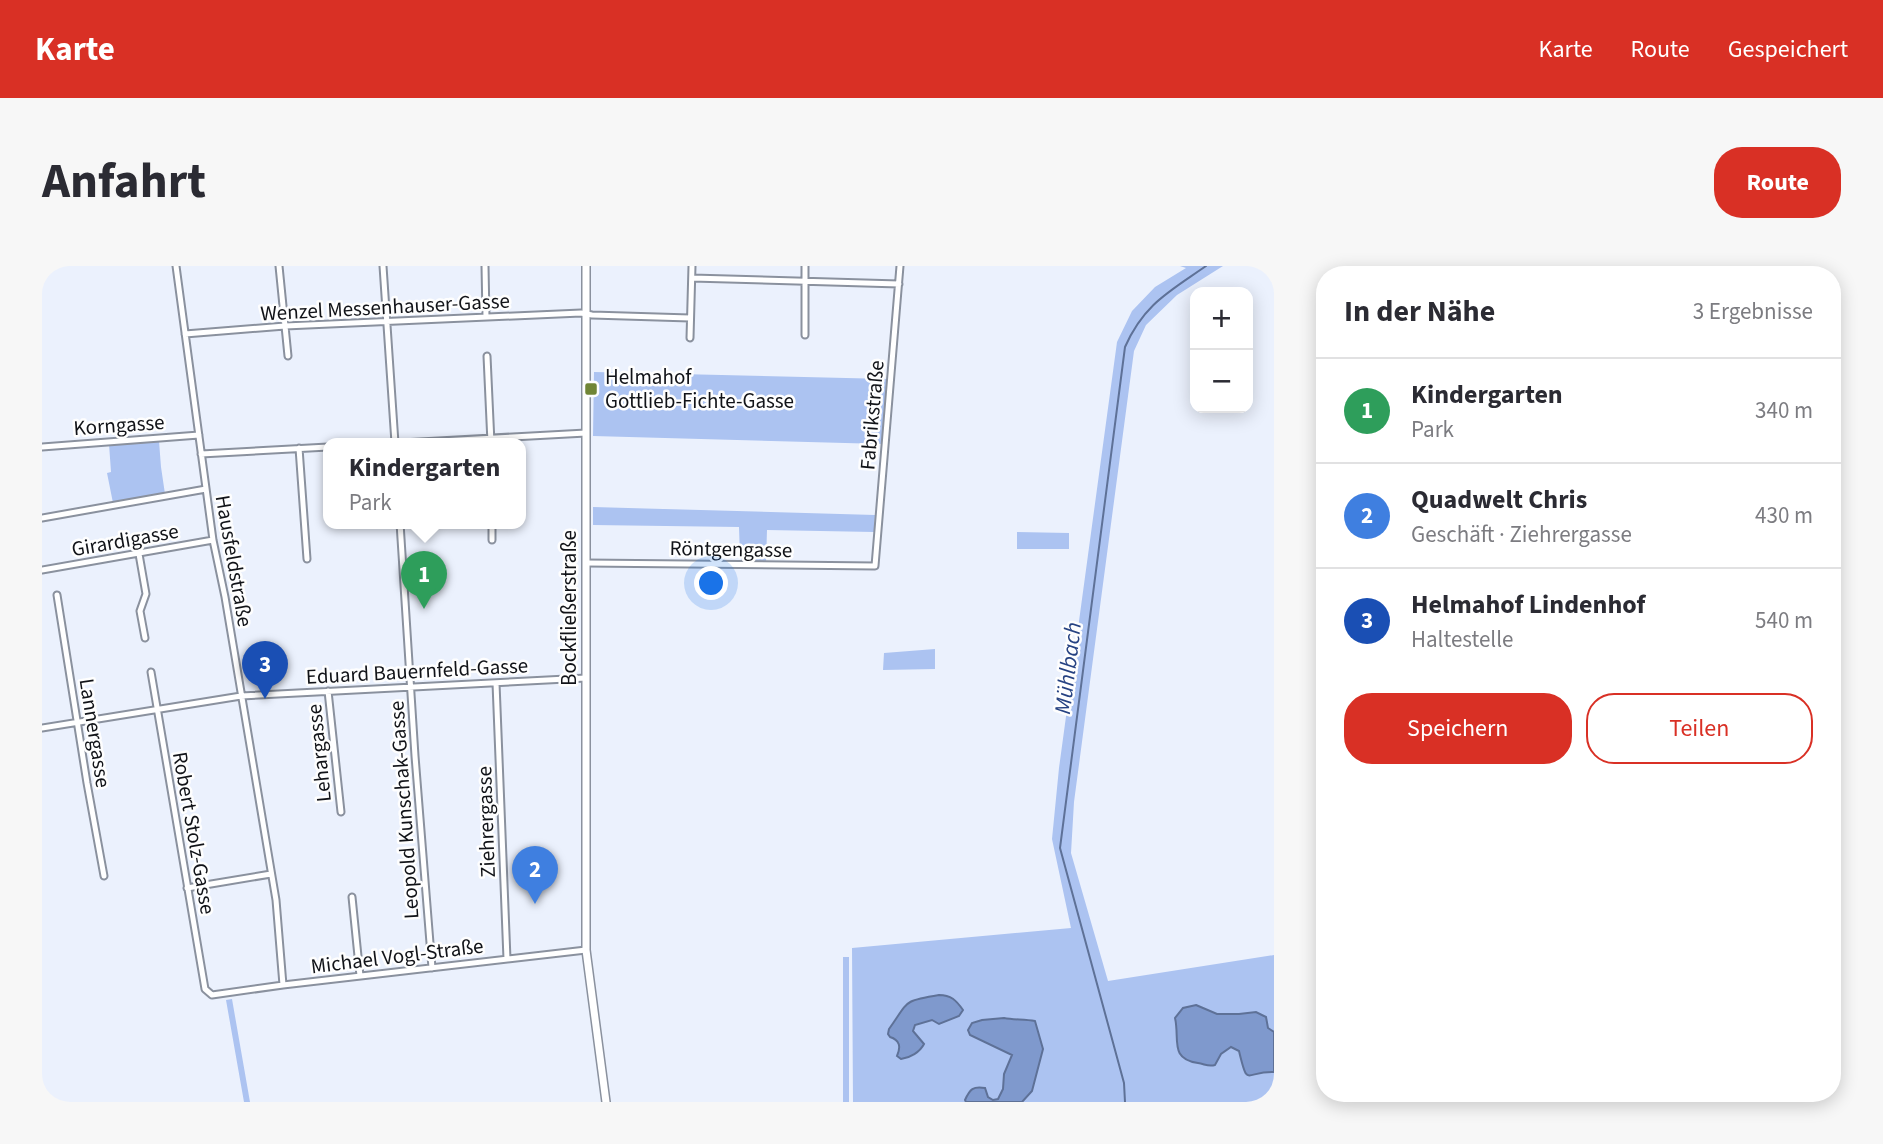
<!DOCTYPE html>
<html lang="de">
<meta charset="utf-8">
<style>
body{margin:0;font-family:"Source Sans 3",sans-serif;background:#f7f7f7;color:#2b2b33}
.controls{position:absolute;right:21px;top:21px;display:grid;overflow:hidden;border-radius:14px;box-shadow:0 4px 18px #0003}
.controls button{width:63px;height:63px;display:grid;place-items:center;padding:0;border:0;border-bottom:2px solid #e1e1e2;background:#fff;color:#2b2b33;font:35px sans-serif}
.you{position:absolute;left:670px;top:318px;width:24px;height:24px;margin:-18px;border:5px solid #fff;border-radius:50%;background:#1a73e8;box-shadow:0 0 0 10px #1a73e833}
.badge{display:grid;place-items:center;width:46px;height:46px;border-radius:50%;background:#d93025;color:#fff;font-size:23px;font-weight:700}
.pin{position:absolute;translate:-50% -58px;filter:drop-shadow(0 2px 4px #0008)}
.pin::after{content:'';position:absolute;top:37px;width:24px;height:21px;background:inherit;clip-path:polygon(0 0,100% 0,50% 100%)}
.popup{position:absolute;left:281px;top:172px;width:203px;height:91px;box-sizing:border-box;display:grid;place-content:center;border-radius:14px;background:#fff;filter:drop-shadow(0 2px 5px #0005);font-size:23px;white-space:nowrap;color:#7c7c81}
.popup b{font-size:26px;color:#2b2b33}
.popup::after{content:'';position:absolute;left:50%;top:100%;margin-left:-14px;border:14px solid transparent;border-top-color:#fff}
.list{margin:0;padding:0;list-style:none}
h2{display:flex;justify-content:space-between;align-items:center;height:91px;margin:0;padding:0 28px;font-size:30px}
h2 small{font-size:23px;font-weight:400;color:#7c7c81}
.list li{display:grid;grid-template-columns:46px 1fr auto;gap:21px;align-items:center;box-sizing:border-box;height:105px;padding:0 28px;border-top:2px solid #e1e1e2}
.list b{display:block;font-size:26px;white-space:nowrap}
.list p{margin:0;font-size:23px;white-space:nowrap;color:#7c7c81}
.list em{font-size:23px;font-style:normal;color:#7c7c81}
.actions{display:flex;gap:14px;padding:21px 28px}
.actions a{flex:1;padding:16px 0;border:2px solid #d93025;border-radius:28px;text-align:center;font-size:24px;color:#d93025}
.actions .main{background:#d93025;color:#fff}
.map{position:relative;flex:none;width:1232px;height:836px;overflow:hidden;border-radius:28px}
header{display:flex;align-items:center;gap:42px;box-sizing:border-box;height:98px;padding:0 35px;background:#d93025;color:#fff}
header strong{font-size:33px}
nav{display:flex;gap:38px;margin-inline-start:auto;font-size:24px}
.intro{display:flex;align-items:center;justify-content:space-between;box-sizing:border-box;height:168px;padding:0 42px}
h1{margin:0;font-size:49px}
.button{padding:18px 32px;border-radius:28px;background:#d93025;color:#fff;font-size:24px;font-weight:700}
main{display:flex;gap:42px;padding:0 42px}
aside{flex:1;background:#fff;border-radius:28px;box-shadow:0 4px 18px #0003}
.map>svg:first-child{display:block}
.green{fill:#acc3f1}
.water{fill:#7f99cd;stroke:#5e7197;stroke-width:2}
.lines{fill:none;stroke-linecap:round;stroke-linejoin:round}
.stream{stroke:#5e7197;stroke-width:2}
.street-casing{stroke:#8a919e;stroke-width:9}
.secondary-casing{stroke:#8a919e;stroke-width:10}
.street{stroke:#fff;stroke-width:5}
.secondary{stroke:#fff;stroke-width:7}
.poi-dot{fill:#708536;stroke:#fefefe;stroke-width:2.5}
.labels{text-anchor:middle;dominant-baseline:central;stroke-width:5;stroke-linejoin:round;paint-order:stroke}
.street-label{font-size:21px;fill:#111318;stroke:#fefefe}
.poi-label{font-size:21px;fill:#111318;stroke:#fefefe;text-anchor:start}
.water-label{font-size:23px;font-style:italic;fill:#264282;stroke:#fefefe}
</style>
<header>
<strong>Karte</strong>
<nav><a>Karte</a><a>Route</a><a>Gespeichert</a></nav>
</header>
<div class="intro"><h1>Anfahrt</h1><a class="button">Route</a></div>
<main>
<div class="map">
<svg width="1232" height="836" viewBox="0 0 1232 836">
<rect width="100%" height="100%" fill="#ebf1fd"/>
<path class="green" d="M1138,0H1181L1135,29L1104,59L1092,85L1032,536L1029,587L1066,715L1232,689V836H811L810,682L1029,662L1010,573L1017,502L1075,76L1090,45L1113,21L1144,2Z
M552,106L846,113L840,178L551,170Z
M117,175L119,201L123,228L71,237L65,207L69,206L67,178Z
M551,241L833,249L832,266L725,264L724,296H701L698,291L697,261L551,259Z
M975,266L1027,267V283H975Z
M893,383V403L841,404L842,387Z
M801,691H807V836H801Z
M190,733L208,836H202L184,734Z"/>
<path class="water" d="M897,729C909,729 914,734 921,744L917,750L897,758L890,754L873,759L871,765L882,778C878,786 868,792 859,793L855,790C859,781 858,774 848,771L846,768L847,763C867,735 860,735 897,729Z
M1154,739L1175,748H1197L1214,746L1224,751L1226,762L1232,766V806C1203,805 1206,823 1197,785L1189,781L1179,788L1173,799C1166,801 1163,798 1156,797C1127,793 1138,773 1133,752L1141,742Z
M962,752C972,754 982,753 993,755L1001,783L990,825L980,836H924L923,834C928,823 931,820 943,822L946,831L951,834L956,833L961,823L962,808L970,789L928,769L926,764L930,757L940,754Z"/>
<g class="lines">
<path class="stream" d="M1083,836L1082,817L1018,582L1083,81C1102,38 1127,26 1164,0"/>
<defs>
<path id="street" d="M134,0L171,274L183,331L234,634L241,719
M237,0L246,90
M341,0L353,177
M443,0L444,51
M763,0V69
M650,12L857,18
M143,68L243,60L539,47L550,49L648,52
M648,72L650,0
M445,90L449,177
M360,177L544,167
M0,181L157,169
M257,182L265,293
M159,188L286,181
M0,252L164,223
M358,257L373,490L390,702
M450,257V274
M97,288L104,328L98,345L103,372
M544,297L833,300L858,0
M0,304L171,274
M15,329L45,517L62,610
M109,406L163,723L170,729L241,719L544,684
M454,417L465,693
M286,425L299,546
M0,462L199,430L544,412
M145,622L229,608
M310,631L318,710"/>
<path id="secondary" d="M544,0V684L564,836"/>
</defs>
<use href="#street" class="street-casing"/>
<use href="#secondary" class="secondary-casing"/>
<use href="#street" class="street"/>
<use href="#secondary" class="secondary"/>
</g>
<rect class="poi-dot" x="542" y="116" width="14" height="14" rx="3.5"/>
<g class="labels">
<g class="street-label">
<text transform="translate(343 41) rotate(-3)">Wenzel Messenhauser-Gasse</text>
<text transform="translate(830 149) rotate(-85)">Fabrikstraße</text>
<text transform="translate(77 159) rotate(-4)">Korngasse</text>
<text transform="translate(83 274) rotate(-10)">Girardigasse</text>
<text transform="translate(689 283) rotate(1)">Röntgengasse</text>
<text transform="translate(192 295) rotate(80)">Hausfeldstraße</text>
<text transform="translate(527 342) rotate(-90)">Bockfließerstraße</text>
<text transform="translate(375 405) rotate(-3)">Eduard Bauernfeld-Gasse</text>
<text transform="translate(53 467) rotate(81)">Lannergasse</text>
<text transform="translate(277 487) rotate(-96)">Lehargasse</text>
<text transform="translate(362 544) rotate(-94)">Leopold Kunschak-Gasse</text>
<text transform="translate(444 556) rotate(-92)">Ziehrergasse</text>
<text transform="translate(152 567) rotate(80)">Robert Stolz-Gasse</text>
<text transform="translate(355 690) rotate(-7)">Michael Vogl-Straße</text>
</g>
<g class="poi-label">
<text x="563" y="111">Helmahof<tspan x="563" dy="24">Gottlieb-Fichte-Gasse</tspan></text>
</g>
<g class="water-label">
<text transform="translate(1026 402) rotate(-83)">Mühlbach</text>
</g>
</g>
</svg>
<div class="controls">
<button>+</button>
<button>−</button>
</div>
<div class="you"></div>
<div class="pin badge" style="left:382px;top:343px;background:#2e9e5b">1</div>
<div class="popup"><b>Kindergarten</b>Park</div>
<div class="pin badge" style="left:493px;top:638px;background:#3f7fe0">2</div>
<div class="pin badge" style="left:223px;top:433px;background:#1a4fb4">3</div>
</div>
<aside>
<h2>In der Nähe<small>3 Ergebnisse</small></h2>
<ul class="list">
<li><span class="badge" style="background:#2e9e5b">1</span><div><b>Kindergarten</b><p>Park</p></div><em>340 m</em></li>
<li><span class="badge" style="background:#3f7fe0">2</span><div><b>Quadwelt Chris</b><p>Geschäft · Ziehrergasse</p></div><em>430 m</em></li>
<li><span class="badge" style="background:#1a4fb4">3</span><div><b>Helmahof Lindenhof</b><p>Haltestelle</p></div><em>540 m</em></li>
</ul>
<div class="actions"><a class="main">Speichern</a><a>Teilen</a></div>
</aside>
</main>
